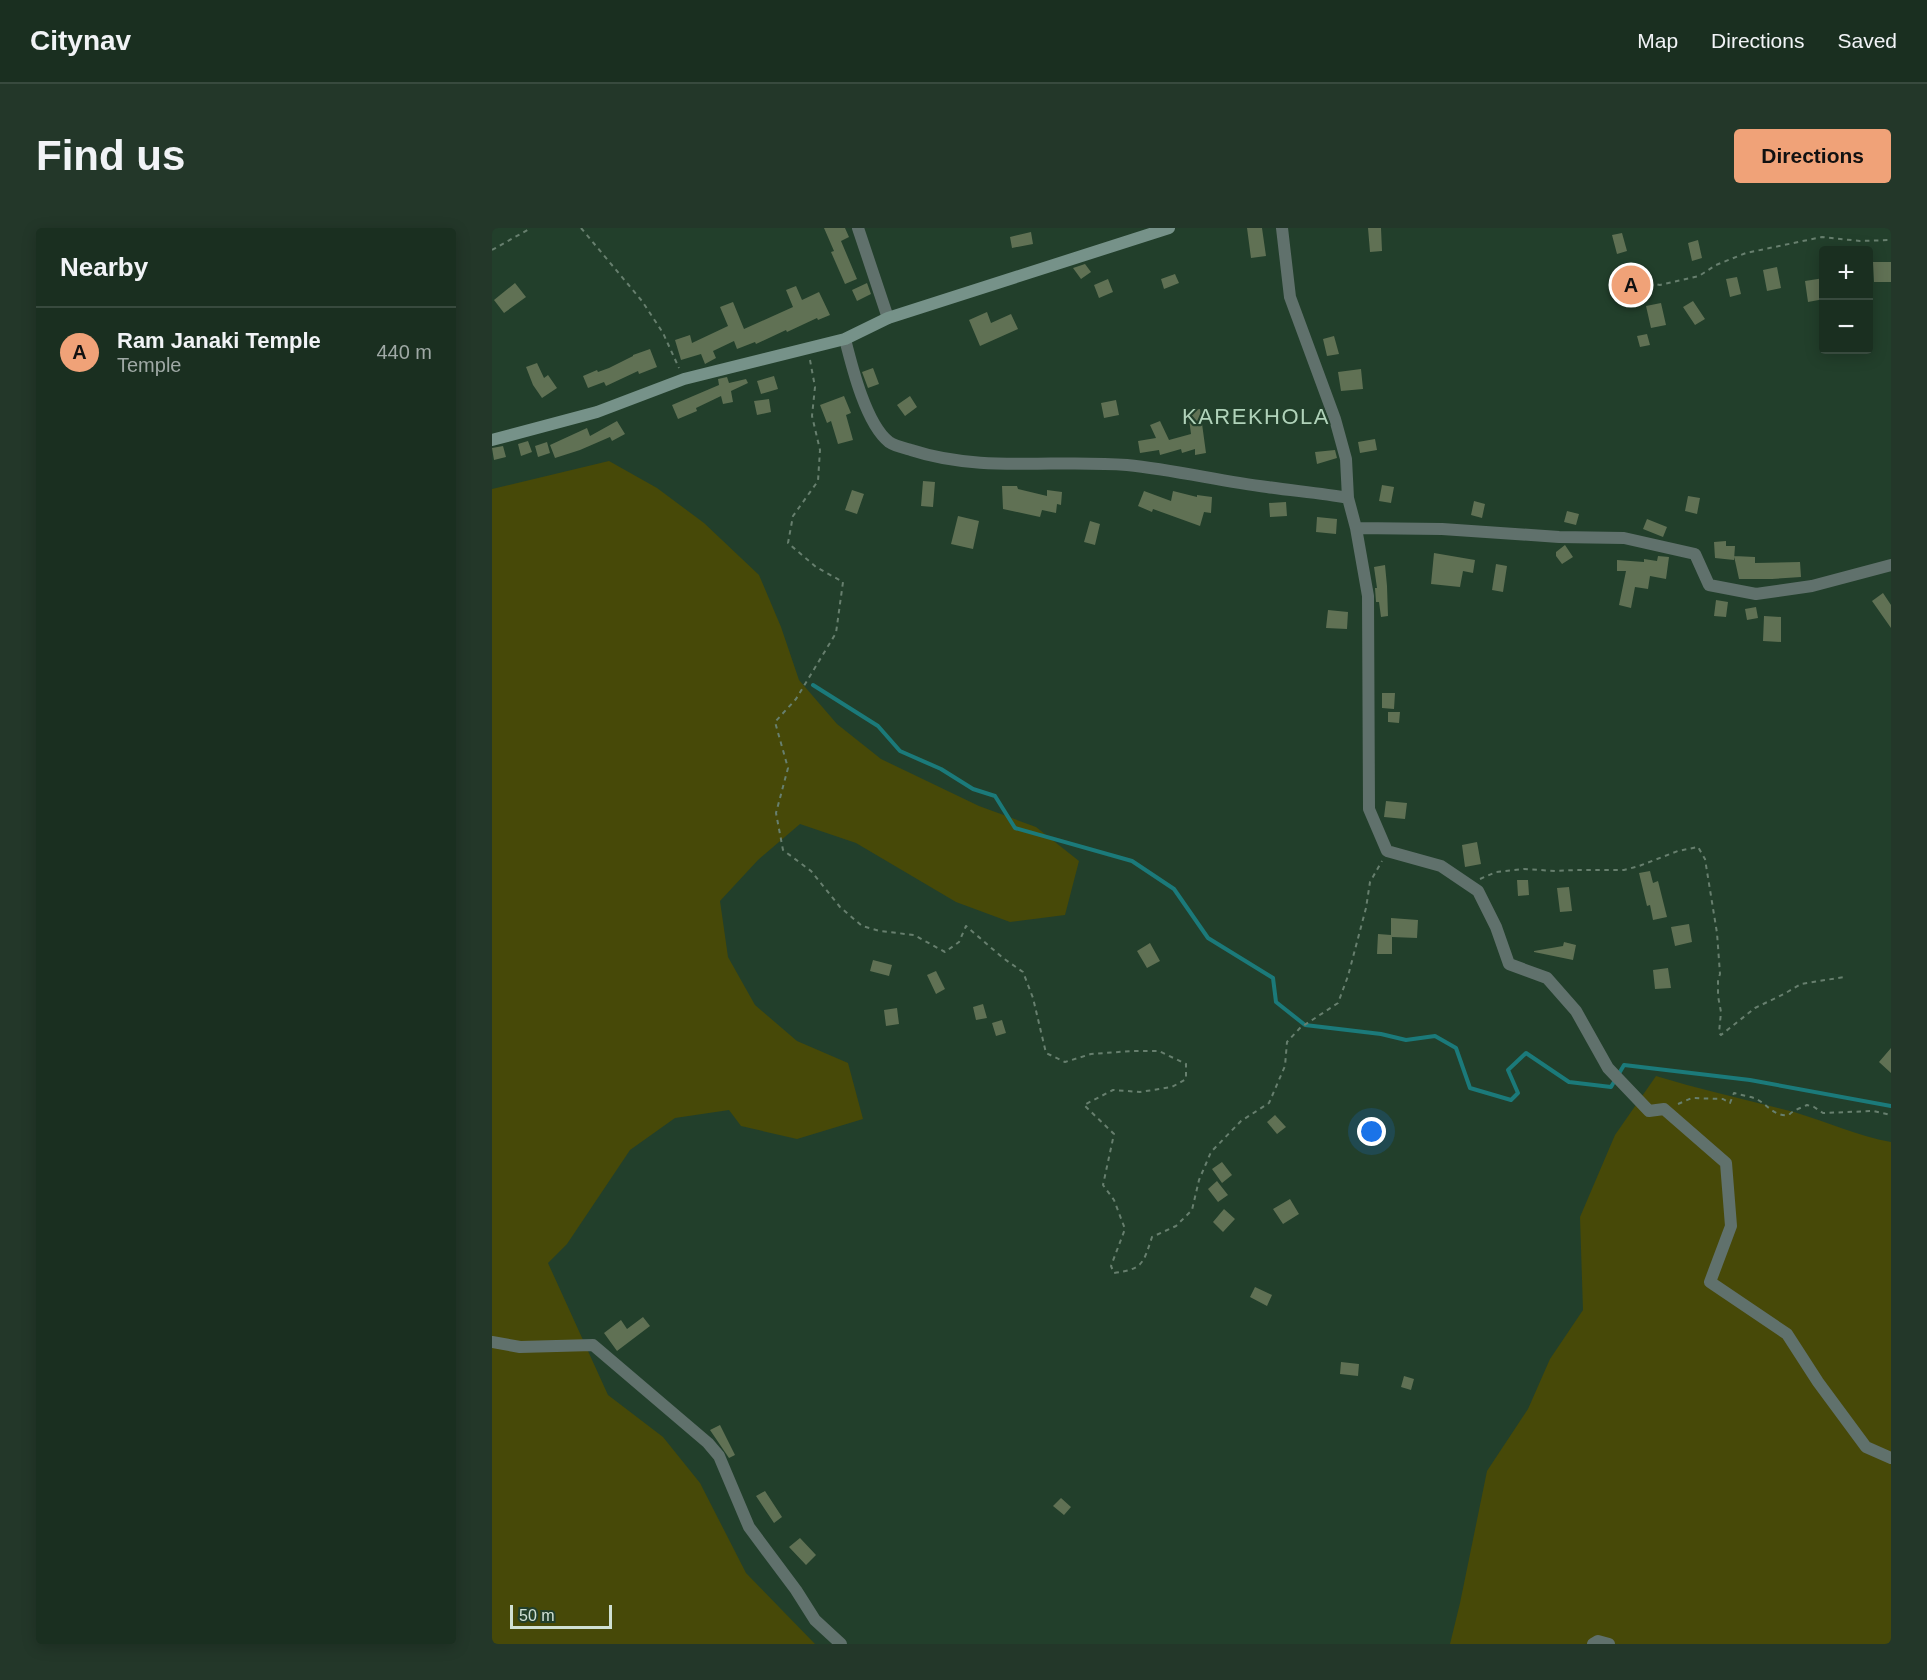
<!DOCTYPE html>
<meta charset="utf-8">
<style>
body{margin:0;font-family:Helvetica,sans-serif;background:#233729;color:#f1f3f6}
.controls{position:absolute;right:18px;top:18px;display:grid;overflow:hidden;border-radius:6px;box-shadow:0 3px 15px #0003}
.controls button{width:54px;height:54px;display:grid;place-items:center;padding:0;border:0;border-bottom:2px solid #384a3e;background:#1a2f20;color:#f1f3f6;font:30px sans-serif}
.scale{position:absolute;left:18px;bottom:15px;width:102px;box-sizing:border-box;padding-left:6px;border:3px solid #d0e0d4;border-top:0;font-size:16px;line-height:21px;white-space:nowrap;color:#d0e0d4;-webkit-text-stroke:4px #223f2b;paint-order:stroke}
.you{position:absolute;left:880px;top:904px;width:21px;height:21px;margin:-15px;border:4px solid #fff;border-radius:50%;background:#1a73e8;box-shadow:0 0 0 9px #1a73e833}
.badge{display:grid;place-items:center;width:39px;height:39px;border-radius:50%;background:#f0a278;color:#111;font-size:20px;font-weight:700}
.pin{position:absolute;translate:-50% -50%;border:3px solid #fff;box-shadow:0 2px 6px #0006}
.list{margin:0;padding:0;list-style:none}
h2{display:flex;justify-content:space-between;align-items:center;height:78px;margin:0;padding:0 24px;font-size:26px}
h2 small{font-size:20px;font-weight:400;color:#9fa9a5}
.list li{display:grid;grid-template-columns:39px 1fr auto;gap:18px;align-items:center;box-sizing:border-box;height:90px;padding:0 24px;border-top:2px solid #384a3e}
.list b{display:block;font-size:22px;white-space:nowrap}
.list p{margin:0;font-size:20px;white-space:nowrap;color:#9fa9a5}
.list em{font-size:20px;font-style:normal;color:#9fa9a5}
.map{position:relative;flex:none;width:1399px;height:1416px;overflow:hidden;border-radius:6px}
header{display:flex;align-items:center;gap:36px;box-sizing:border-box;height:84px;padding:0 30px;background:#1a2f20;border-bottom:2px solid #384a3e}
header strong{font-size:28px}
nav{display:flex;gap:33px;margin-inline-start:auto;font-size:21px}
.intro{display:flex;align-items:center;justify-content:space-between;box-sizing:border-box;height:144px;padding:0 36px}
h1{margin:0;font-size:42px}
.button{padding:15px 27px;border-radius:6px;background:#f0a278;color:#111;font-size:21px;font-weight:700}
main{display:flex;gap:36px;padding:0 36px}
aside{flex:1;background:#1a2f20;border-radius:6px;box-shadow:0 3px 15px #0003}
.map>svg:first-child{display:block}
.green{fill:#474908}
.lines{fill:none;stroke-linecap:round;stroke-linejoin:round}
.stream{stroke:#1b7a7a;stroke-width:4}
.building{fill:#607154}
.path{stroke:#677f6e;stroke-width:2;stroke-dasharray:4.5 4.5;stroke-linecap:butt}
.street{stroke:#60716c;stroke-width:12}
.secondary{stroke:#769289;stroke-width:12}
.labels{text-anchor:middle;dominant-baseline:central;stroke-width:4.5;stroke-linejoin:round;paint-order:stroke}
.quarter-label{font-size:22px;letter-spacing:1.5px;fill:#b0d2b9;stroke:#223f2b}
</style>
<header>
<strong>Citynav</strong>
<nav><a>Map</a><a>Directions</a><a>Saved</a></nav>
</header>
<div class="intro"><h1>Find us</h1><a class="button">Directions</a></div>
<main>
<aside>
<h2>Nearby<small></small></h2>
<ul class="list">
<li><span class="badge">A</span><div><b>Ram Janaki Temple</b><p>Temple</p></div><em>440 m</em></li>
</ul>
</aside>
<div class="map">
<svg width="1399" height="1416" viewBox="0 0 1399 1416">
<rect width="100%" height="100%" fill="#223f2b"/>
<path class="green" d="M117,233L165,260L212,295L267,347L289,399L307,452L345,496L389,531L487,578L544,599L587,633L573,687L518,694L464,674L364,615L308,596L266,632L228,673L236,729L263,777L305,813L356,835L371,891L305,911L249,898L237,882L183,890L138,922L75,1016L56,1035L116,1167L171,1209L208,1255L254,1345L323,1416H0V261Z
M1164,848C1210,862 1256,872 1302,884C1335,894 1366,908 1399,914V1416H958L968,1375L995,1243L1036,1181L1058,1131L1091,1082L1088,989L1123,907Z"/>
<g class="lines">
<path class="stream" d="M321,457L386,498L408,523L449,541L481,561L503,568L523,600L640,633L682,661L716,710L781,750L784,774L813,797L889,806L914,812L943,808L964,820L978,860L1019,872L1026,865L1016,842L1034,825L1077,854L1119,859L1132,837L1258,852L1399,878"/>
</g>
<path class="building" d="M332,0H353L357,9L349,13L365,51L353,56L339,24L342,23Z
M755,0H770L774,28L759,30Z
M876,0H889L890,23L878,24Z
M539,4L541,16L520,20L518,9Z
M1130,5L1135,23L1125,26L1120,7Z
M1206,12L1210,30L1200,33L1196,15Z
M1381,34H1399V54H1382Z
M593,36L599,44L589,51L581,40Z
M1285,39L1289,60L1275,63L1271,42Z
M683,46L687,55L672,61L669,51Z
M1245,49L1249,66L1238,69L1234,51Z
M1332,50V71L1316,74L1313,53Z
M616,51L621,64L607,70L602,57Z
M23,55L34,69L12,85L2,72Z
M375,55L379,66L365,73L360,62Z
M304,58L310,72L327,64L338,87L326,92L325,90L295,104L294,102L264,116L263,114L245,121L242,113L221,123L224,130L213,136L209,126L189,132L183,112L198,107L200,115L236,98L228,79L241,74L252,101L301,79L294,62Z
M1201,73L1213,91L1203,97L1191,79Z
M1169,75L1174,97L1159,100L1154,78Z
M495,84L499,95L519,86L526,101L488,118L477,92Z
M1155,106L1158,117L1148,119L1145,108Z
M842,108L847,126L835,128L831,111Z
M158,121L165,139L147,146L146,143L114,158L112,154L96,160L91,148L105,142L106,144L117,140L141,128V127Z
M45,135L52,150L56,147L65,160L50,170L41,157L34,139Z
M381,140L387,156L376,160L370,144Z
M869,141L871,161L849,163L846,144Z
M282,148L286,161L269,166L265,153Z
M235,149L237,155L254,151L256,155L239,163L241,174L231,176L229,168L204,180L205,183L186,191L180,177L227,157L226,151Z
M352,168L359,185L354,187L361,212L346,216L339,193L335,195L328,177Z
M418,168L425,179L413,188L405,177Z
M277,171L279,184L265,187L262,173Z
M624,172L627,187L612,190L609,175Z
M708,181L714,225L703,227V221L690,225L689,221L668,227L667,222L648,225L646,213L664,210L658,197L668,193L677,212L699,206L696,183Z
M125,193L133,206L120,213L118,209L88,222L63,230L58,217L95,200L98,208Z
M883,211L885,222L868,225L866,214Z
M36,213L40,224L29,228L26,216Z
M55,214L58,225L46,229L43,218Z
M11,218L14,229L2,232L0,220Z
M843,222L845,230L825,236L823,224Z
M431,253L443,254L441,279L429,278Z
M890,257L902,259L899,275L887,273Z
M510,258H525L526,261L555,268V262L570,264L569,277L565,276L564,285L550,282L548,289L511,281Z
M360,262L372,266L365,286L353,282Z
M652,263L679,273L681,263L705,269V267L720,269L719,285L712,284L708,298L661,281L660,284L646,278Z
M1196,268L1208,270L1205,286L1193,283Z
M982,273L993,276L990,290L979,287Z
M794,274L795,288L778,289L777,275Z
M1075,283L1087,286L1084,297L1072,294Z
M466,288L487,293L481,321L459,316Z
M825,289L845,291L844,306L824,304Z
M1155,291L1175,299L1171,309L1151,301Z
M598,293L608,296L603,317L592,314Z
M1234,313V318H1243L1242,332L1223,330L1222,314Z
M1073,317L1081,329L1070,336L1064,328V324Z
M942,325L983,332L981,345L971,343L968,359L939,356Z
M1166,328L1177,329L1174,351L1158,348L1156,361L1143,359L1139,380L1127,377L1134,343H1125V332L1152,334V331L1165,333Z
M1242,328L1263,329V335L1308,334L1309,349L1280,351H1247Z
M1004,336L1015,338L1011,364L1000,362Z
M893,337L895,358L896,388L889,389L887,374H884L883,360H885L882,339Z
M1391,365L1399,377V400L1380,373Z
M1224,372L1236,374L1234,389L1222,388Z
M1264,379L1266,390L1255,392L1253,381Z
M836,382L856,384L855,401L834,400Z
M1272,388L1289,389V414L1271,413Z
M890,465H903L902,481L890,480Z
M896,484H908L907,495L896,494Z
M894,573L915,575L913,591L892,589Z
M985,614L989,636L973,639L970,617Z
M1158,643L1161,655L1166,653L1175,689L1161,692L1158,677L1155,678L1147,645Z
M1025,652H1036L1037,667L1026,668Z
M1077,659L1080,683L1068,684L1065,660Z
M899,690L926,692L925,710L900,709V726H885L886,706L899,707Z
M1197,696L1200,714L1183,718L1179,699Z
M1072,714L1084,717L1081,732L1042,724V723L1071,718Z
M658,715L668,733L655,740L645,723Z
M381,732L400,737L397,748L378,743Z
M1176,740L1179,760L1163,761L1161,742Z
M444,743L453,761L444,766L435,747Z
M491,776L495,790L484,792L481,779Z
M405,780L407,796L394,798L392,782Z
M510,792L514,805L504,808L500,795Z
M1399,820V845L1387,834Z
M783,887L794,899L785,906L775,894Z
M730,934L740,947L730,955L720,941Z
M725,953L736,967L726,974L716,961Z
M798,971L807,986L791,996L781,981Z
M732,981L743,991L731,1004L721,994Z
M763,1059L780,1067L775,1078L758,1069Z
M151,1089L158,1098L125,1123L112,1105L129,1092L135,1101Z
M849,1134L867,1136L866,1148L848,1146Z
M912,1148L922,1151L919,1162L909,1159Z
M228,1197L243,1227L237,1230L218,1202Z
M273,1263L290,1289L282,1295L264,1268Z
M569,1270L579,1279L572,1287L561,1278Z
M308,1310L324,1327L314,1337L297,1319Z"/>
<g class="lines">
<path class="path" d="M89,0L150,73L171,105L187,140
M0,22L39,0
M1139,51L1168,57L1207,48L1224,37L1254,25L1330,9L1368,13L1399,12
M318,132L323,159L320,188L328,222L326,253L301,288L296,315L324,339L351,354L344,405L304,471L283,494L296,540L284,585L291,622L319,643L348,679L370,698L388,703L422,707L453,724L467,714L474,698L511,730L531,744L541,770L554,825L573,834L599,826L640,823H667L694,836V851L680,859L648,864L621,862L592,877L622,906L611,957L622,972L633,1001L619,1038L622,1045C651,1041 651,1036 660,1009L684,998L700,982L707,952L719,924L749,893L777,875L793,838L795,814L808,800L846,775L856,748L874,680L878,654L890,633
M988,651L1004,644L1032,641L1063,643L1084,642H1132L1147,638L1186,623L1206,619L1213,631L1225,705L1228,746L1226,752V768L1229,784L1227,805L1229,807L1263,780L1292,766L1309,756L1352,749
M1186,876L1200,870L1231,871L1238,875L1242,865C1249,867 1256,868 1262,870C1275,875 1281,889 1297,887C1301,882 1309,880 1315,877L1322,879L1331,885L1381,883L1399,887"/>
<path class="street" d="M366,0L396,90
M790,0L798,69L843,191L854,231L856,270L864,300L876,368L877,581L895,623L949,638L986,663L1004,699L1017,736L1055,750L1084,783L1116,840L1157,883L1172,881L1234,935L1239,998L1218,1054L1295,1106L1326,1154L1374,1219L1399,1230
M353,111C360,139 374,196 397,214C403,218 412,220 419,222C489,245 563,231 635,237C683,242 728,253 775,259C802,263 829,265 856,270
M864,300L950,301L1067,309L1132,310L1203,326L1217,357L1264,366L1320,358L1399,337
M0,1114L28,1119L101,1117L216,1215L227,1228L257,1299L304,1362L323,1392L349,1416
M1101,1416L1106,1413L1117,1416"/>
<path class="secondary" d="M0,212L105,184L192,151L353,111L396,90L677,0"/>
</g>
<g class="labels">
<g class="quarter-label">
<text x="764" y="188">KAREKHOLA</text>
</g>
</g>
</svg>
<div class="controls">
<button>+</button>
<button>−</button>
</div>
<div class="scale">50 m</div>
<div class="you"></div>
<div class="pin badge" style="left:1139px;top:57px">A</div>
</div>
</main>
